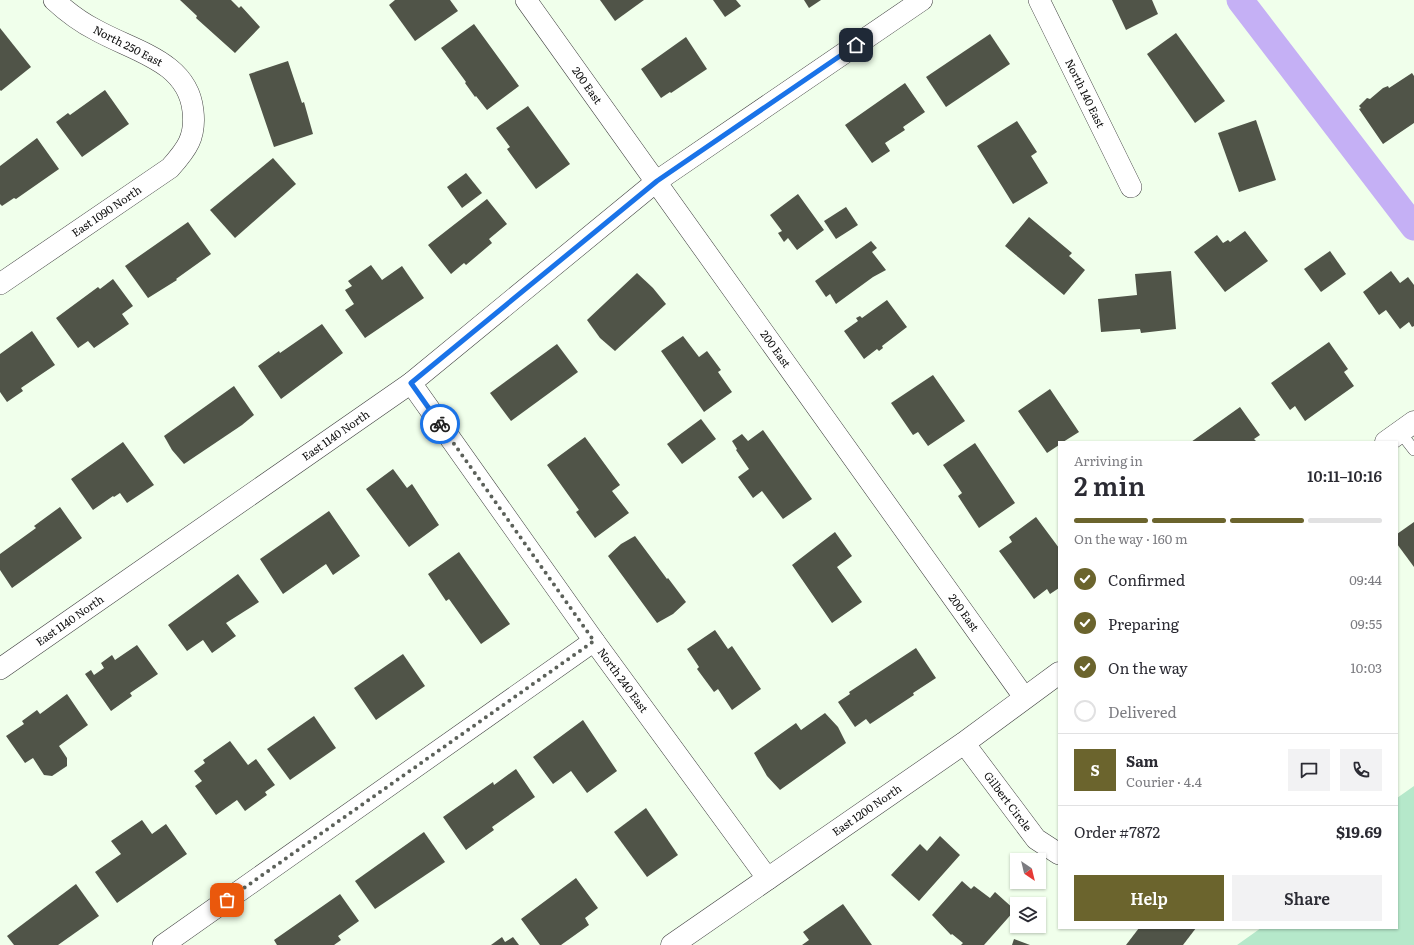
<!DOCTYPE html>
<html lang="en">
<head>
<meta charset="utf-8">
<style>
	:root { --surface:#fff; --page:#f2f2f3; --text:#2b2b33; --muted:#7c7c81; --line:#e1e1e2; --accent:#6b642d }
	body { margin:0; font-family:Literata,serif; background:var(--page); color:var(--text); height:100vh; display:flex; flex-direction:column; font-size:15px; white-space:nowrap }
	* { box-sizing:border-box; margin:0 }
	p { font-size:13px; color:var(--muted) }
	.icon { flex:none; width:22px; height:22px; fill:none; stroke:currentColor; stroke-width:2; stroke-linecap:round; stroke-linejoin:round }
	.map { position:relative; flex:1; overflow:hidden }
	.details { position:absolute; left:1058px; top:441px; width:340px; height:488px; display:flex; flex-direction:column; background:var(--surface); border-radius:0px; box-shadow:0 1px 3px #0004 }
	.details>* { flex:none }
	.needle { width:26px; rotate:145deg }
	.controls { position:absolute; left:1010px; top:853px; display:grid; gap:8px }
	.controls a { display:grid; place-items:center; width:36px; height:36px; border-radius:0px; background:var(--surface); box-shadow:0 1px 3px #0004; font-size:20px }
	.pin { position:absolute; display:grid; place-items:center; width:34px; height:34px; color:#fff; margin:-17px; border-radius:8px; box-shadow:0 2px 6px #0006 }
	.courier { position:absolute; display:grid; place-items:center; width:40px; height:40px; margin:-20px; border:3px solid #1a73e8; border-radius:50%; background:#fff; color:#222; box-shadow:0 1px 5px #0007 }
	.headline em { font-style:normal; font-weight:600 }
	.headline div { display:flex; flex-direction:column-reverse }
	.headline { display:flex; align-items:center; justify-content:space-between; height:68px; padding:0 16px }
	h1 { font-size:26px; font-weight:600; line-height:30px }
	.bar { display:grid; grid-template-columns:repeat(4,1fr); gap:6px 4px; align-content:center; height:48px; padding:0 16px }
	.bar i { height:5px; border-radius:3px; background:var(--line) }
	.bar .current { background:var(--accent) }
	.bar p { grid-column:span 4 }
	.line { display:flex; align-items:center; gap:10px; padding:0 16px; border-top:1px solid var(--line) }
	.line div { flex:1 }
	.round { display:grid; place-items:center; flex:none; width:42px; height:42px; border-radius:0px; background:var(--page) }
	ol { padding:0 16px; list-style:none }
	li { display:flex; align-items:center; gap:12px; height:44px }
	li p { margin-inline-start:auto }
	li .icon { padding:4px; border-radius:50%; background:var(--accent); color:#fff; stroke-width:4 }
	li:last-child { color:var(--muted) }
	li i { width:22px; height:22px; border:2px solid var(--line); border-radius:50% }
	.primary-button { display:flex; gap:8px; margin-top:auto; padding:8px 16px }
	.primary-button a { flex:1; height:46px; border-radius:0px; background:var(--accent); color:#fff; font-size:16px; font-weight:600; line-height:46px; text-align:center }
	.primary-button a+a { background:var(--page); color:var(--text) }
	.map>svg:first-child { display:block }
	.green { fill:#b5e8ca }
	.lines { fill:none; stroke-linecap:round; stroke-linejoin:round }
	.canal { stroke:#c5b0f5; stroke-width:27 }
	.building { fill:#505448 }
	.service-casing { stroke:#3f3f3f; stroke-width:12 }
	.minor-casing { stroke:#3f3f3f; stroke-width:22 }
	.tertiary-casing { stroke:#3f3f3f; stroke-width:23 }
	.service { stroke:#fff; stroke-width:11 }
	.minor { stroke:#fff; stroke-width:21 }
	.tertiary { stroke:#fff; stroke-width:22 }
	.done { stroke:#5c615a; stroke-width:4; stroke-dasharray:0 7.2 }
	.route { stroke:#1a73e8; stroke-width:5 }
	.labels { text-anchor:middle; stroke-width:4; stroke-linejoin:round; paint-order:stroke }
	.street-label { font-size:11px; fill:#0c0c0c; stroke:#fff }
</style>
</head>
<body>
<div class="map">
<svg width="1414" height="945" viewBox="0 0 1414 945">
	<rect width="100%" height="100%" fill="#f0ffeb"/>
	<polygon class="green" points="1414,786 1414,945 1237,945 1261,928 1397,928 1397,798"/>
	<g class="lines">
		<polyline class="canal" points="1240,0 1414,227"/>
	</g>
	<g class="building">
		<polygon points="180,0 231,0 239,8 241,6 260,27 235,53 196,18 197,16"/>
		<polygon points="395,0 450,0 458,11 415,41 389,5"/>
		<polygon points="600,0 644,0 615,21"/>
		<polygon points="713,0 736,0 741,6 725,17"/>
		<polygon points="804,0 821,0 809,8"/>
		<polygon points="1112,0 1152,0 1158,14 1126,30"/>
		<polygon points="474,24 519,86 487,110 476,96 475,97 465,83 466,82 441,48"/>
		<polygon points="0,28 31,67 1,91 0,90"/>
		<polygon points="1176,33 1225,101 1195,123 1147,54"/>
		<polygon points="990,34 1010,64 946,107 926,77"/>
		<polygon points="686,37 707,69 671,93 670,92 661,98 641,69"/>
		<polygon points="288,61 302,103 304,102 313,134 274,147 249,74"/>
		<polygon points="1412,73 1414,76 1414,123 1383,144 1359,109 1361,108 1359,106 1367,98 1370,99 1383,88 1388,86 1389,88"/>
		<polygon points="905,83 925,112 903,127 905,130 885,143 890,151 872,163 845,125"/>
		<polygon points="105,90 129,124 82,157 56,122 68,113 70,115"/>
		<polygon points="528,106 570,164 536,189 507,149 510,147 496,128"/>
		<polygon points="1256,120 1276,180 1239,192 1218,133"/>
		<polygon points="1017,121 1037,152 1031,156 1048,183 1013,204 977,146"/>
		<polygon points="37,138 59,169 16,199 14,198 2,206 0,204 0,166"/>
		<polygon points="273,158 296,184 235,238 210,210"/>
		<polygon points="466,173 482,193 462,208 447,187"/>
		<polygon points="798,194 824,230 797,250 788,238 784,242 778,233 782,231 770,215"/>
		<polygon points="487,199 507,224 489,239 492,243 466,265 464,263 451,274 428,245"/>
		<polygon points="846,207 858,225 836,239 824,221"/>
		<polygon points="1029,217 1072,253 1069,256 1085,270 1064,295 1005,246"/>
		<polygon points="188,222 211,254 176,279 177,280 148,298 125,266"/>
		<polygon points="1245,231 1268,261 1225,292 1194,252 1217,235 1223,243 1228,240 1230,242"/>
		<polygon points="871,241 877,248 872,252 886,270 873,277 836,304 830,294 826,297 815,281"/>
		<polygon points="1330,251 1346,274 1321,292 1304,269"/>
		<polygon points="371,265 382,280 402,266 424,298 365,338 345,310 354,304 345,290 352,286 348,281"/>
		<polygon points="1171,271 1176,329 1141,333 1140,329 1101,332 1098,299 1137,295 1135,274"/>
		<polygon points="1391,271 1400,283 1408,277 1414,285 1414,326 1412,327 1409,322 1400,329 1386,310 1379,315 1363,292"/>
		<polygon points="637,273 653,288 666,304 615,351 600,338 587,320"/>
		<polygon points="113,279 133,306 122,314 129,324 94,348 88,341 78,348 56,318 98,287 100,289"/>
		<polygon points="887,300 907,327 882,346 883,348 879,351 877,349 864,359 844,331 858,321 856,318 860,316 862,318"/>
		<polygon points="322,324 343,353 281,399 258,366 279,351 280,353"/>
		<polygon points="32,331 55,365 21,388 23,391 7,402 0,392 0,354"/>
		<polygon points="683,336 699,357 707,351 721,370 718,372 732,392 704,412 661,351"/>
		<polygon points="1329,342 1348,369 1344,372 1354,386 1305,421 1295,406 1290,410 1271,383"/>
		<polygon points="557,344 578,372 511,421 490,393"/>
		<polygon points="933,375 965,421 928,446 918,432 913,435 891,403"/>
		<polygon points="234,386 254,415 242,425 184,464 172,450 164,436"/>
		<polygon points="1050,389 1079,432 1063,442 1059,442 1059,445 1047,453 1018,411"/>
		<polygon points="1240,407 1260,435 1254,439 1257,442 1191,442"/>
		<polygon points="701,419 716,439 682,464 667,444"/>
		<polygon points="763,430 812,499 783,519 762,491 753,498 738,477 749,469 736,450 737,449 732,441 742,434 748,441"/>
		<polygon points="585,437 620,485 612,491 629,513 595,538 576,512 579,510 547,465"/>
		<polygon points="123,442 154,485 127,503 120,493 114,497 113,496 93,510 71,479"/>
		<polygon points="975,443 1015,503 979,528 958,496 962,493 943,465"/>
		<polygon points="393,469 407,488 412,484 439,525 409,547 366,489"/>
		<polygon points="60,507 82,538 12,588 0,570 0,554 36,528 34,526"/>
		<polygon points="329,511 360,556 333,575 326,564 283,594 260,559"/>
		<polygon points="1036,517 1059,548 1059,588 1050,594 1047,589 1034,599 999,551 1012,542 1009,537"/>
		<polygon points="1414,522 1414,567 1397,544 1397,534"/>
		<polygon points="835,532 852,556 837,567 862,602 832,623 792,565"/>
		<polygon points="635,536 667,579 668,578 686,602 673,614 657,623 608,556 621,544"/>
		<polygon points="459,552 510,624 481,644 449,599 446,601 428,574"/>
		<polygon points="238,574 259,602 226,623 236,636 212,653 203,640 187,651 168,625"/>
		<polygon points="715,630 728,649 732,646 761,689 732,710 718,689 714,692 697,669 699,667 687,649"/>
		<polygon points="137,645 158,674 130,693 132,696 111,711 85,674 91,670 94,675 104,668 101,663 112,655 115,660"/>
		<polygon points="916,648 936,678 913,693 914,695 870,724 866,719 855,727 838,702 850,694 849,692"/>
		<polygon points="403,654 425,686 376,720 354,688"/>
		<polygon points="67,694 88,725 59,746 67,758 67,766 52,776 44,775 33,758 25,763 6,736 24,724 22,721 37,710 40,714"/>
		<polygon points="825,713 838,727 846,743 780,790 767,776 754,753 796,723 801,730"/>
		<polygon points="314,716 336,748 290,780 267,749"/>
		<polygon points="583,720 617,771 587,793 571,771 553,784 533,757"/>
		<polygon points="230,741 248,765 256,759 275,785 265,792 267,795 245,811 237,800 216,815 195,786 202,781 194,771 205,763 203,760"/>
		<polygon points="516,769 535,797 492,827 494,830 466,850 443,817 493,782 494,785"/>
		<polygon points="646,808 678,855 647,877 614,832"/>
		<polygon points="142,820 152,834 166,824 187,854 117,903 95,872 121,854 111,841"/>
		<polygon points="424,832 445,862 375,909 355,881"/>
		<polygon points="940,836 960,855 919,901 891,875 920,844 927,851"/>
		<polygon points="576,878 598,908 585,918 589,925 561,945 540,945 521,919"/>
		<polygon points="962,881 971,889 974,886 990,898 995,892 1015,910 984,945 961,945 963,943 952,934 951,935 932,915"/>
		<polygon points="76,884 99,916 58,945 14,945 7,936"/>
		<polygon points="340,894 359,921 338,936 341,940 334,945 277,945 274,940"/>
		<polygon points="843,904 872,945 802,945 809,940 803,932"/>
		<polygon points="1139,928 1196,928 1183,945 1126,945"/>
		<polygon points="502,937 505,942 513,937 519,945 491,945"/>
		<polygon points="1014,939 1030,945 1012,945"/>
	</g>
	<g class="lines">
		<defs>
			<polyline id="service" points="1400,432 1414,450"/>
			<g id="minor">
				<path id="s1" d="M526,0l498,697"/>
				<path id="s2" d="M1039,0l92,187"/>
				<path id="s3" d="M0,284l170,-116c17,-19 26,-31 23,-57 -5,-50 -60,-60 -97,-81 -16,-8 -29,-18 -42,-30"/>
				<path id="s4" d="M411,383l183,258 174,238"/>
				<path id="s5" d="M0,669l411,-286 246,-202 265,-181"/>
				<path id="s6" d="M964,743l72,96 23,15"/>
				<polyline points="163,945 594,641"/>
			</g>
			<g id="tertiary">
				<polyline points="1386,442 1414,422"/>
				<path id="s7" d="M672,945l292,-202 95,-70"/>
			</g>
		</defs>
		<use href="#service" class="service-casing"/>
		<use href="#minor" class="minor-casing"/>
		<use href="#tertiary" class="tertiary-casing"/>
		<use href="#service" class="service"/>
		<use href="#minor" class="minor"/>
		<use href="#tertiary" class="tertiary"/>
	</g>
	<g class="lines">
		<polyline class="done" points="227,900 594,641 440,424"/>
		<polyline class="route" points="440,424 411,383 657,181 856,45"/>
	</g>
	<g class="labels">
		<g class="street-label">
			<text transform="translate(128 46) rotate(27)" y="4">North 250 East</text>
			<text dy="4" stroke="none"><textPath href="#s1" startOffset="105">200 East</textPath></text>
			<text dy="4" stroke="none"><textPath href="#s2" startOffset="104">North 140 East</textPath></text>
			<text dy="4" stroke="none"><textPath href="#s3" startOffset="129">East 1090 North</textPath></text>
			<text dy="4" stroke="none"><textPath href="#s1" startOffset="429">200 East</textPath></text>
			<text dy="4" stroke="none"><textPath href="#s5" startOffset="409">East 1140 North</textPath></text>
			<text dy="4" stroke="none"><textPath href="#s1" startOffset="753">200 East</textPath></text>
			<text dy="4" stroke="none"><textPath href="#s5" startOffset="85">East 1140 North</textPath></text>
			<text dy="4" stroke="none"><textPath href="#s4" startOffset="365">North 240 East</textPath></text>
			<text dy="4" stroke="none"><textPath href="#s6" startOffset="73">Gilbert Circle</textPath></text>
			<text dy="4" stroke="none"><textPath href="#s7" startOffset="237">East 1200 North</textPath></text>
		</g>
	</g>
</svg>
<div class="controls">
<a><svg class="needle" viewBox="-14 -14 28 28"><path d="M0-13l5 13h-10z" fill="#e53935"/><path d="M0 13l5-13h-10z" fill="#7c7c81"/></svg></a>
<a><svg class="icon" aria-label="layers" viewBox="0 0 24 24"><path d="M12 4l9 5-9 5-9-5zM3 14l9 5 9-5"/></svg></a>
</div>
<div class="pin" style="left:227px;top:900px;background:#ea580c"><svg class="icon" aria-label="bag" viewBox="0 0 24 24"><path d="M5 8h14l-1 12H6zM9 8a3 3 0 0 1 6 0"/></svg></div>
<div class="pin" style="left:856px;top:45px;background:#1f2937"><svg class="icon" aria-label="home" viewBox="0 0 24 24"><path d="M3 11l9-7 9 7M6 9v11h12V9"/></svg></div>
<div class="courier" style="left:440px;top:424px"><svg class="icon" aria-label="bike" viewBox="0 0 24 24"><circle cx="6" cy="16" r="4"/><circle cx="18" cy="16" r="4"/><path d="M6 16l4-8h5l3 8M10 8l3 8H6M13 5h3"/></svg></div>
<section class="details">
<div class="headline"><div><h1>2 min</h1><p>Arriving in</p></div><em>10:11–10:16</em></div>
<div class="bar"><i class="current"></i><i class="current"></i><i class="current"></i><i></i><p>On the way · 160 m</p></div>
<ol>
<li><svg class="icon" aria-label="check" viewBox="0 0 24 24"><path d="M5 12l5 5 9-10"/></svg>Confirmed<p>09:44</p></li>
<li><svg class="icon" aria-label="check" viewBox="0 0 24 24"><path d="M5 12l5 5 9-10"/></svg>Preparing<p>09:55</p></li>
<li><svg class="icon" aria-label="check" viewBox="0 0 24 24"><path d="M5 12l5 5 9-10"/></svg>On the way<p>10:03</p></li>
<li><i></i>Delivered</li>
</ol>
<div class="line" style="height:72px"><b class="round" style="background:var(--accent);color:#fff">S</b><div><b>Sam</b><p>Courier · 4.4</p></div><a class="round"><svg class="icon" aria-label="chat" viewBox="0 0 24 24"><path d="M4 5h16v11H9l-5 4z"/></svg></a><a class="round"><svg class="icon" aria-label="phone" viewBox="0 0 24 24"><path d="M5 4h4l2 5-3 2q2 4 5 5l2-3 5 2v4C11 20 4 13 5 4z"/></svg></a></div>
<div class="line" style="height:52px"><div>Order #7872</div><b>$19.69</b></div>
<div class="primary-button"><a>Help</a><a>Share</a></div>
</section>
</div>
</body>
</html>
